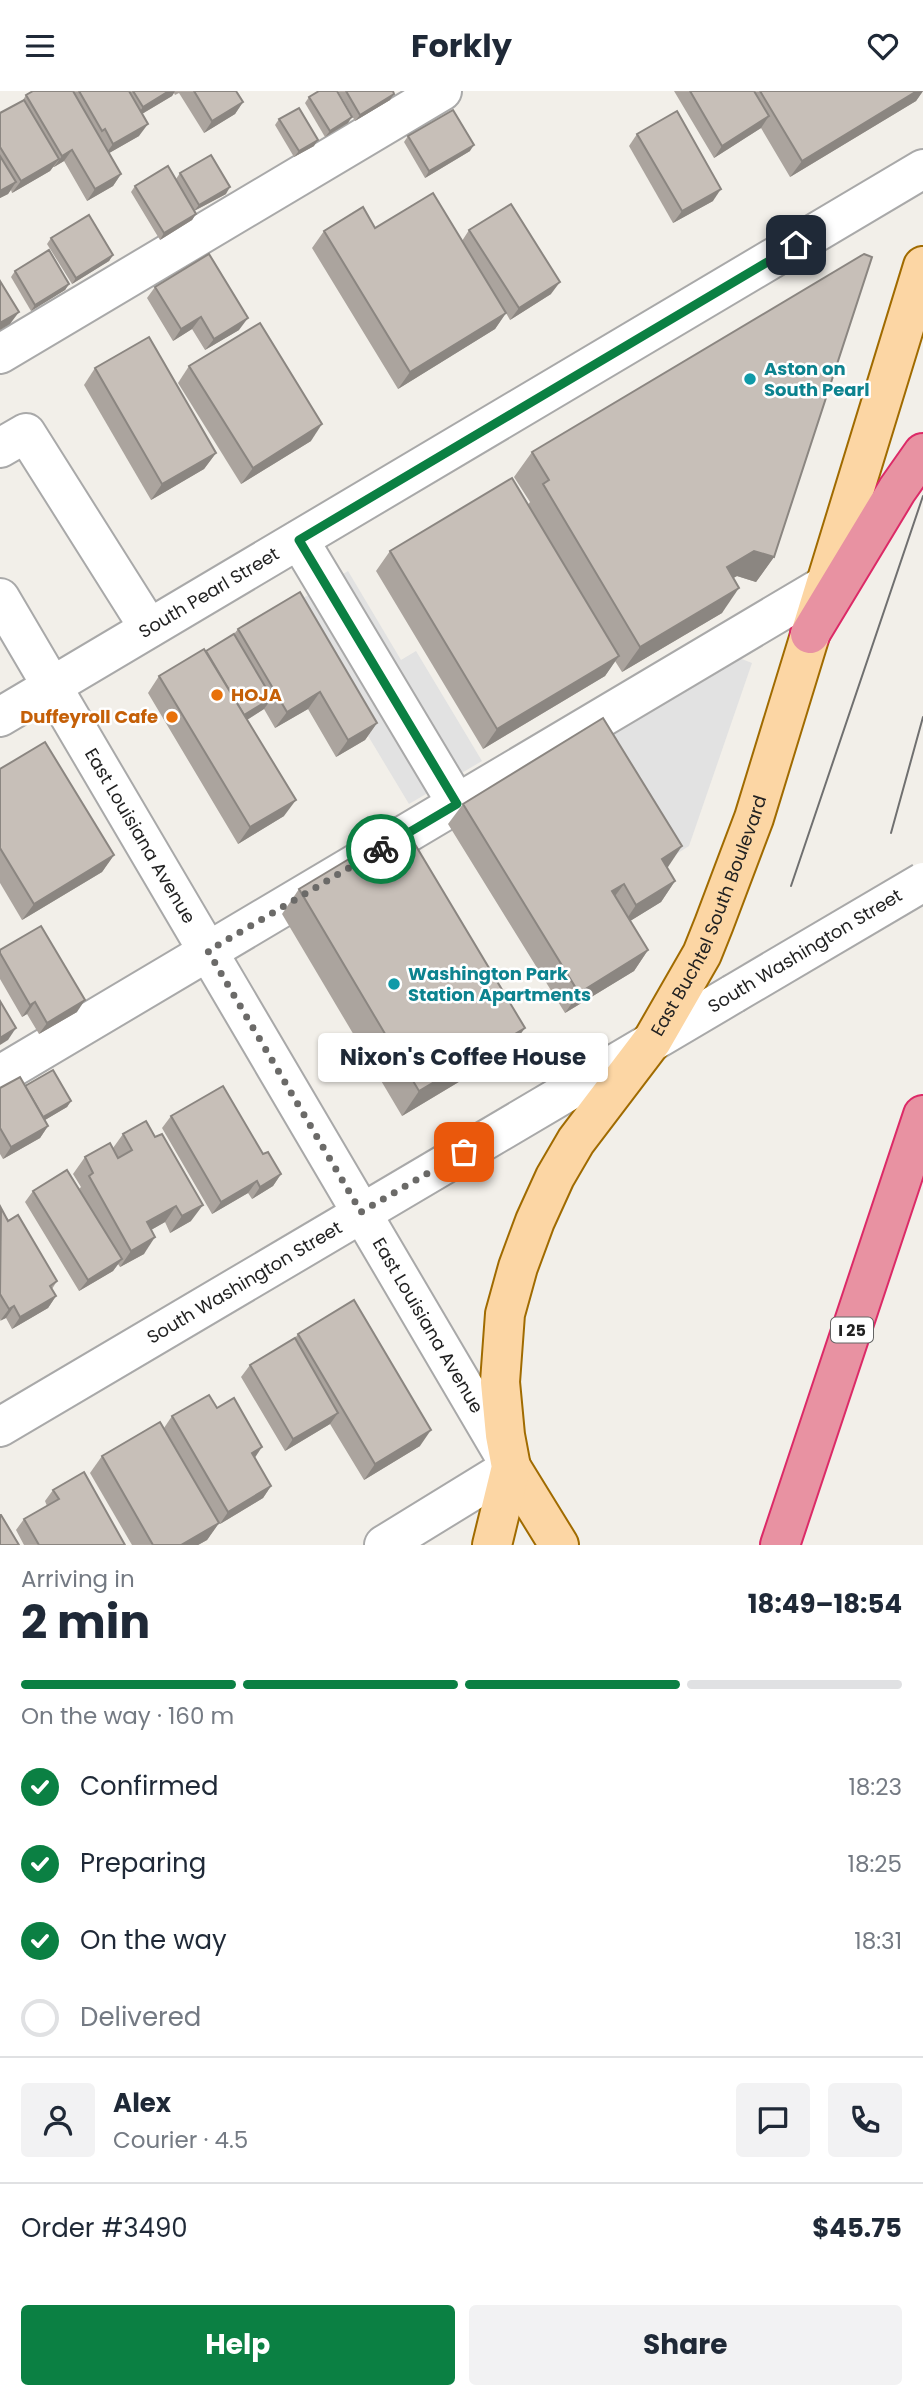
<!DOCTYPE html>
<html lang="en">
<head>
<meta charset="utf-8">
<style>
	:root { --surface:#fff; --page:#f2f2f3; --text:#1f2937; --muted:#747a83; --line:#e0e1e3; --accent:#0b8043 }
	body { margin:0; font-family:Poppins,sans-serif; background:var(--page); color:var(--text); height:100vh; display:flex; flex-direction:column; font-size:26px; white-space:nowrap }
	* { box-sizing:border-box; margin:0 }
	p { font-size:23px; color:var(--muted) }
	.icon { flex:none; width:38px; height:38px; fill:none; stroke:currentColor; stroke-width:2; stroke-linecap:round; stroke-linejoin:round }
	.map { position:relative; height:1454px; overflow:hidden }
	.drawer { display:flex; flex-direction:column; background:var(--surface); flex:1 }
	.drawer>* { flex:none }
	.pin { position:absolute; display:grid; place-items:center; width:60px; height:60px; color:#fff; margin:-30px; border-radius:14px; box-shadow:0 4px 10px #0006 }
	.courier { position:absolute; display:grid; place-items:center; width:70px; height:70px; margin:-35px; border:5px solid #0b8043; border-radius:50%; background:#fff; color:#222; box-shadow:0 2px 9px #0007 }
	.bubble { position:absolute; height:49px; border-radius:7px; background:var(--surface); box-shadow:0 2px 5px #0004; font-size:23px; font-weight:700; line-height:49px; text-align:center }
	.head em { font-style:normal; font-weight:700 }
	.head div { display:flex; flex-direction:column-reverse }
	.head { display:flex; align-items:center; justify-content:space-between; height:119px; padding:0 21px }
	h1 { font-size:46px; font-weight:700; line-height:52px }
	.bar { display:grid; grid-template-columns:repeat(4,1fr); gap:10px 7px; align-content:center; height:84px; padding:0 21px }
	.bar i { height:9px; border-radius:5px; background:var(--line) }
	.bar .active { background:var(--accent) }
	.bar p { grid-column:span 4 }
	.line { display:flex; align-items:center; gap:18px; padding:0 21px; border-top:2px solid var(--line) }
	.line div { flex:1 }
	.round { display:grid; place-items:center; flex:none; width:74px; height:74px; border-radius:7px; background:var(--page) }
	ol { padding:0 21px; list-style:none }
	li { display:flex; align-items:center; gap:21px; height:77px }
	li p { margin-inline-start:auto }
	li .icon { padding:7px; border-radius:50%; background:var(--accent); color:#fff; stroke-width:4 }
	li:last-child { color:var(--muted) }
	li i { width:38px; height:38px; border:4px solid var(--line); border-radius:50% }
	.button { display:flex; gap:14px; margin-top:auto; padding:14px 21px }
	.button a { flex:1; height:80px; border-radius:7px; background:var(--accent); color:#fff; font-size:28px; font-weight:700; line-height:80px; text-align:center }
	.button a+a { background:var(--page); color:var(--text) }
	header { display:flex; justify-content:space-between; align-items:center; height:91px; padding:0 21px; background:var(--surface); font-size:32px; font-weight:700 }
	.map>svg:first-child { display:block }
	.parking { fill:#e2e2e2 }
	.lines { fill:none; stroke-linecap:round; stroke-linejoin:round }
	.minor-casing { stroke:#a9a9a9; stroke-width:42 }
	.major-casing { stroke:#a06b00; stroke-width:42 }
	.highway-casing { stroke:#dc2a67; stroke-width:42 }
	.minor { stroke:#fff; stroke-width:38 }
	.major { stroke:#fcd6a4; stroke-width:38 }
	.highway { stroke:#e892a2; stroke-width:38 }
	.tram { stroke:#707070; stroke-width:2 }
	.minor-bridge-casing { stroke:#a9a9a9; stroke-width:42; stroke-linecap:butt }
	.minor-bridge { stroke:#fff; stroke-width:38 }
	.wall { fill:#aba49e }
	.shaded-wall { fill:#8b8681 }
	.building { fill:#c7bfb8; stroke:#8b8681; stroke-width:2 }
	.done { stroke:#6b6a68; stroke-width:7; stroke-dasharray:0 12.6 }
	.route { stroke:#0b8043; stroke-width:9 }
	.culture-dot { fill:#0f9aa8; stroke:#fff; stroke-width:2.5 }
	.food-dot { fill:#e8710a; stroke:#fff; stroke-width:2.5 }
	.labels { text-anchor:middle; stroke-width:5; stroke-linejoin:round; paint-order:stroke }
	.shield { fill:#fff; stroke:#646464; stroke-width:2 }
	.shield-label { font-size:16px; font-weight:bold; fill:#222 }
	.culture-label { font-size:18px; font-weight:bold; fill:#0d838f; stroke:#fff; text-anchor:start }
	.street-label { font-size:18px; fill:#222; stroke:#fff }
	.food-label { font-size:18px; font-weight:bold; fill:#c56008; stroke:#fff; text-anchor:start }
</style>
</head>
<body>
<header><svg class="icon" aria-label="menu" viewBox="0 0 24 24"><path d="M4 6h16M4 12h16M4 18h16"/></svg>Forkly<svg class="icon" aria-label="heart" viewBox="0 0 24 24"><path d="M12 20l-8-8c-3-5 5-10 8-4 3-6 11-1 8 4z"/></svg></header>
<div class="map">
<svg width="923" height="1454" viewBox="0 0 923 1454">
	<rect width="100%" height="100%" fill="#f2efe9"/>
	<g class="parking">
		<polygon points="348,480 401,569 416,560 482,670 409,713 290,515"/>
		<polygon points="724,561 752,572 689,755 670,767 596,640"/>
	</g>
	<g class="lines">
		<defs>
			<g id="minor">
				<polyline points="0,263 442,0"/>
				<polyline points="0,357 26,342 149,537"/>
				<polyline points="299,449 457,713"/>
				<path id="s1" d="M0,507l511,869 -127,78"/>
				<path id="s2" d="M0,626l923,-548"/>
				<polyline points="0,984 825,494"/>
				<path id="s3" d="M0,1336l733,-433"/>
			</g>
			<g id="major">
				<polyline points="511,1376 559,1454"/>
				<path id="s4" d="M492,1454l19,-78 -6,-32 -5,-53 5,-68 13,-47 17,-46 20,-44 21,-36 76,-100 50,-87 12,-30 40,-106 169,-552"/>
			</g>
			<g id="highway">
				<polyline points="810,543 897,399 923,362"/>
				<polyline points="780,1454 923,1024"/>
			</g>
		</defs>
		<use href="#minor" class="minor-casing"/>
		<use href="#major" class="major-casing"/>
		<use href="#highway" class="highway-casing"/>
		<use href="#minor" class="minor"/>
		<use href="#major" class="major"/>
		<use href="#highway" class="highway"/>
		<g class="tram">
			<polyline points="891,742 923,626"/>
			<polyline points="791,795 923,405"/>
		</g>
		<defs>
			<polyline id="minor-bridge" points="733,903 923,791"/>
		</defs>
		<use href="#minor-bridge" class="minor-bridge-casing"/>
		<use href="#minor-bridge" class="minor-bridge"/>
	</g>
	<g class="wall">
		<polygon points="32,0 236,0 243,11 235,23 204,42 179,2 175,4 174,2 172,5 142,23 139,45 109,62 121,83 113,95 87,110 64,70 54,76 53,76 50,80 12,102 11,99 8,103 0,107 0,22 23,9 26,4"/>
		<polygon points="338,0 393,0 390,9 355,30"/>
		<polygon points="674,0 923,0 916,10 790,86 761,37 714,67"/>
		<polygon points="309,6 348,32 325,46 305,12"/>
		<polygon points="279,28 314,55 294,66 275,34"/>
		<polygon points="637,43 713,110 673,132 629,55"/>
		<polygon points="408,45 470,60 425,87 404,51"/>
		<polygon points="180,82 226,103 194,120 196,123 192,129 160,149 131,101 135,95 176,88"/>
		<polygon points="375,137 462,150 469,139 551,203 510,229 506,222 495,238 398,298 312,157 324,140"/>
		<polygon points="51,147 113,164 109,170 72,193 47,153"/>
		<polygon points="15,180 69,193 65,199 31,220 11,186"/>
		<polygon points="155,196 239,239 205,259 192,238 173,250 147,207"/>
		<polygon points="189,275 311,350 241,393 178,292"/>
		<polygon points="95,277 216,362 204,378 151,409 84,294"/>
		<polygon points="532,361 774,466 756,491 737,485 733,487 722,522 622,581 615,570 605,585 483,658 376,480 390,460 528,414 530,411 514,386"/>
		<polygon points="238,538 377,632 365,649 336,666 308,618 275,637 264,618 247,629 284,725 238,753 148,602 159,585 206,560 234,543"/>
		<polygon points="0,678 114,764 102,781 22,829 0,792"/>
		<polygon points="463,713 668,776 667,776 675,790 661,811 630,830 648,859 634,880 565,922 448,733"/>
		<polygon points="299,798 507,962 402,1025 282,823"/>
		<polygon points="0,859 77,921 39,943 27,923 22,926 0,888"/>
		<polygon points="0,997 71,1010 67,1016 45,1029 48,1035 40,1047 3,1068 0,1063"/>
		<polygon points="171,1025 263,1063 281,1083 273,1095 252,1108 248,1102 212,1123 162,1037"/>
		<polygon points="123,1043 191,1130 170,1142 165,1131 151,1139 144,1163 120,1176 118,1173 113,1180 79,1200 25,1111 33,1100 79,1098 81,1096 73,1083 85,1066 113,1057"/>
		<polygon points="0,1118 57,1190 52,1198 56,1205 48,1217 12,1238 6,1227 0,1229"/>
		<polygon points="298,1243 420,1355 364,1389 330,1333 285,1360 241,1286 250,1274 295,1247"/>
		<polygon points="217,1317 255,1367 271,1395 263,1407 220,1433 164,1337 172,1325"/>
		<polygon points="102,1365 219,1432 207,1449 198,1454 132,1454 90,1382"/>
		<polygon points="53,1399 125,1454 24,1454 16,1439 24,1428 47,1415 45,1410"/>
	</g>
	<g class="shaded-wall">
		<polygon points="169,0 175,0 172,5 135,27 143,16"/>
		<polygon points="917,0 923,0 916,10 790,86 802,70"/>
		<polygon points="394,3 390,9 355,30 360,24"/>
		<polygon points="243,11 235,23 204,42 212,30"/>
		<polygon points="769,25 761,37 714,67 722,55"/>
		<polygon points="352,26 348,32 325,46 330,40"/>
		<polygon points="148,33 139,45 104,65 113,53"/>
		<polygon points="318,49 314,55 294,66 299,60"/>
		<polygon points="474,54 470,60 425,87 429,80"/>
		<polygon points="72,59 64,70 54,76 62,65"/>
		<polygon points="59,68 50,80 12,102 21,90"/>
		<polygon points="121,83 113,95 87,110 95,98"/>
		<polygon points="16,91 8,103 0,107 0,100"/>
		<polygon points="230,96 226,103 194,120 199,114"/>
		<polygon points="721,98 713,110 673,132 682,120"/>
		<polygon points="196,123 192,129 160,149 164,142"/>
		<polygon points="113,164 109,170 72,193 76,187"/>
		<polygon points="560,191 551,203 510,229 519,217"/>
		<polygon points="69,193 65,199 31,220 35,214"/>
		<polygon points="19,221 10,233 0,239 0,232"/>
		<polygon points="506,222 495,238 398,298 410,281"/>
		<polygon points="201,226 192,238 173,250 181,238"/>
		<polygon points="248,227 239,239 205,259 214,248"/>
		<polygon points="322,333 311,350 241,393 253,377"/>
		<polygon points="216,362 204,378 151,409 162,393"/>
		<polygon points="754,460 774,466 756,491 737,485 709,501 727,476"/>
		<polygon points="739,497 722,522 622,581 640,556"/>
		<polygon points="619,565 605,585 483,658 497,638"/>
		<polygon points="320,601 308,618 275,637 287,621"/>
		<polygon points="272,607 264,618 231,639 239,627"/>
		<polygon points="377,632 365,649 336,666 348,649"/>
		<polygon points="296,709 284,725 238,753 250,736"/>
		<polygon points="682,755 668,776 648,788 662,768"/>
		<polygon points="114,764 102,781 22,829 34,813"/>
		<polygon points="675,790 661,811 622,835 636,814"/>
		<polygon points="624,793 609,813 612,800"/>
		<polygon points="648,859 634,880 565,922 579,902"/>
		<polygon points="85,909 77,921 39,943 47,932"/>
		<polygon points="35,911 27,923 22,926 30,914"/>
		<polygon points="16,937 8,949 0,954 0,947"/>
		<polygon points="525,937 507,962 402,1025 419,1000"/>
		<polygon points="71,1010 67,1016 33,1036 37,1030"/>
		<polygon points="48,1035 40,1047 3,1068 11,1056"/>
		<polygon points="281,1083 273,1095 252,1108 260,1096"/>
		<polygon points="257,1090 248,1102 212,1123 221,1111"/>
		<polygon points="203,1114 191,1130 170,1142 182,1125"/>
		<polygon points="176,1115 165,1131 135,1148 147,1131"/>
		<polygon points="155,1146 144,1163 120,1176 131,1160"/>
		<polygon points="122,1168 113,1180 79,1200 88,1189"/>
		<polygon points="56,1205 48,1217 12,1238 20,1226"/>
		<polygon points="14,1215 6,1227 0,1230 9,1218"/>
		<polygon points="338,1322 330,1333 285,1360 293,1348"/>
		<polygon points="431,1339 420,1355 364,1389 375,1373"/>
		<polygon points="262,1356 254,1368 252,1362"/>
		<polygon points="271,1395 263,1407 220,1433 228,1421"/>
		<polygon points="219,1432 207,1449 198,1454 181,1454"/>
	</g>
	<g class="building">
		<polygon points="33,0 73,0 121,83 95,98 72,59 62,65 26,4"/>
		<polygon points="79,0 129,0 148,33 113,53 105,38 102,40"/>
		<polygon points="133,0 169,0 143,16"/>
		<polygon points="194,0 236,0 243,11 212,30"/>
		<polygon points="319,0 337,0 352,26 330,40 309,6"/>
		<polygon points="346,0 393,0 394,3 360,24"/>
		<polygon points="690,0 754,0 769,25 722,55"/>
		<polygon points="760,0 917,0 802,70"/>
		<polygon points="24,9 59,68 21,90 0,56 0,22"/>
		<polygon points="299,17 318,49 299,60 279,28"/>
		<polygon points="453,19 474,54 429,80 408,45"/>
		<polygon points="677,20 721,98 682,120 637,43"/>
		<polygon points="211,64 230,96 199,114 180,82"/>
		<polygon points="0,65 16,91 0,100"/>
		<polygon points="168,75 196,123 164,142 135,95"/>
		<polygon points="433,102 506,222 410,281 324,140 363,116 375,137"/>
		<polygon points="511,113 560,191 519,217 469,139"/>
		<polygon points="89,124 113,164 76,187 51,147"/>
		<polygon points="49,159 69,193 35,214 15,180"/>
		<polygon points="209,163 248,227 214,248 201,226 181,238 155,196"/>
		<polygon points="864,163 872,166 774,466 754,460 727,476 739,497 640,556 543,393 549,389 532,361"/>
		<polygon points="0,190 19,221 0,232"/>
		<polygon points="260,232 322,333 253,377 189,275"/>
		<polygon points="149,246 216,362 162,393 95,277"/>
		<polygon points="512,387 619,565 497,638 390,460"/>
		<polygon points="300,501 377,632 348,649 320,601 287,621 238,538"/>
		<polygon points="234,543 272,607 244,624 206,560"/>
		<polygon points="204,558 296,709 250,736 159,585"/>
		<polygon points="603,627 682,755 662,768 675,790 636,814 624,793 612,800 648,859 579,902 463,713"/>
		<polygon points="45,651 114,764 34,813 0,757 0,678"/>
		<polygon points="404,735 525,937 419,1000 299,798"/>
		<polygon points="41,835 85,909 47,932 35,911 30,914 0,862 0,859"/>
		<polygon points="0,910 16,937 0,947"/>
		<polygon points="53,979 71,1010 43,1026 25,995"/>
		<polygon points="20,986 48,1035 11,1056 0,1037 0,997"/>
		<polygon points="223,995 263,1063 268,1061 281,1083 260,1096 257,1090 221,1111 171,1025"/>
		<polygon points="146,1030 155,1046 162,1043 203,1114 182,1125 176,1115 147,1131 155,1146 131,1160 89,1085 93,1082 85,1066 110,1052 118,1067 132,1059 123,1043"/>
		<polygon points="67,1079 122,1168 88,1189 33,1100"/>
		<polygon points="1,1117 8,1130 18,1124 57,1190 50,1195 56,1205 20,1226 14,1215 9,1218 0,1203"/>
		<polygon points="354,1209 431,1339 375,1373 298,1243"/>
		<polygon points="295,1247 338,1322 293,1348 250,1274"/>
		<polygon points="209,1304 217,1317 234,1307 262,1356 252,1362 271,1395 228,1421 172,1325"/>
		<polygon points="160,1331 219,1432 181,1454 153,1454 102,1365"/>
		<polygon points="84,1381 125,1454 39,1454 24,1428 59,1408 53,1399"/>
		<polygon points="0,1424 1,1424 19,1454 0,1454"/>
	</g>
	<g class="lines">
		<polyline class="done" points="381,758 208,860 361,1121 464,1061"/>
		<polyline class="route" points="381,758 457,713 299,449 796,154"/>
	</g>
	<g class="culture-dot">
		<circle cx="750" cy="288" r="7"/>
		<circle cx="394" cy="893" r="7"/>
	</g>
	<g class="food-dot">
		<circle cx="217" cy="604" r="7"/>
		<circle cx="172" cy="626" r="7"/>
	</g>
	<g class="labels">
		<rect class="shield" x="831" y="1226.5" width="42" height="25" rx="5"/>
		<g class="shield-label">
			<text x="852" y="1245">I 25</text>
		</g>
		<g class="culture-label">
			<text x="764" y="284">Aston on<tspan x="764" dy="21">South Pearl</tspan></text>
			<text x="408" y="889">Washington Park<tspan x="408" dy="21">Station Apartments</tspan></text>
		</g>
		<g class="street-label">
			<text dy="6" stroke="none"><textPath href="#s2" startOffset="243">South Pearl Street</textPath></text>
			<text dy="6" stroke="none"><textPath href="#s1" startOffset="276">East Louisiana Avenue</textPath></text>
			<text dy="6" stroke="none"><textPath href="#s4" startOffset="686">East Buchtel South Boulevard</textPath></text>
			<text transform="translate(805 860) rotate(-31)" y="6">South Washington Street</text>
			<text dy="6" stroke="none"><textPath href="#s3" startOffset="284">South Washington Street</textPath></text>
			<text dy="6" stroke="none"><textPath href="#s1" startOffset="844">East Louisiana Avenue</textPath></text>
		</g>
		<g class="food-label">
			<text x="231" y="610">HOJA</text>
			<text x="158" y="632" text-anchor="end">Duffeyroll Cafe</text>
		</g>
	</g>
</svg>
<div class="pin" style="left:464px;top:1061px;background:#ea580c"><svg class="icon" aria-label="bag" viewBox="0 0 24 24"><path d="M5 8h14l-1 12H6zM9 8a3 3 0 0 1 6 0"/></svg></div>
<div class="pin" style="left:796px;top:154px;background:#1f2937"><svg class="icon" aria-label="home" viewBox="0 0 24 24"><path d="M3 11l9-7 9 7M6 9v11h12V9"/></svg></div>
<div class="courier" style="left:381px;top:758px"><svg class="icon" aria-label="bike" viewBox="0 0 24 24"><circle cx="6" cy="16" r="4"/><circle cx="18" cy="16" r="4"/><path d="M6 16l4-8h5l3 8M10 8l3 8H6M13 5h3"/></svg></div>
<div class="bubble" style="left:318px;top:942px;width:290px">Nixon's Coffee House</div>
</div>
<section class="drawer">
<div class="head"><div><h1>2 min</h1><p>Arriving in</p></div><em>18:49–18:54</em></div>
<div class="bar"><i class="active"></i><i class="active"></i><i class="active"></i><i></i><p>On the way · 160 m</p></div>
<ol>
<li><svg class="icon" aria-label="check" viewBox="0 0 24 24"><path d="M5 12l5 5 9-10"/></svg>Confirmed<p>18:23</p></li>
<li><svg class="icon" aria-label="check" viewBox="0 0 24 24"><path d="M5 12l5 5 9-10"/></svg>Preparing<p>18:25</p></li>
<li><svg class="icon" aria-label="check" viewBox="0 0 24 24"><path d="M5 12l5 5 9-10"/></svg>On the way<p>18:31</p></li>
<li><i></i>Delivered</li>
</ol>
<div class="line" style="height:126px"><a class="round"><svg class="icon" aria-label="person" viewBox="0 0 24 24"><circle cx="12" cy="8" r="4"/><path d="M4 21q1-7 8-7t8 7"/></svg></a><div><b>Alex</b><p>Courier · 4.5</p></div><a class="round"><svg class="icon" aria-label="chat" viewBox="0 0 24 24"><path d="M4 5h16v11H9l-5 4z"/></svg></a><a class="round"><svg class="icon" aria-label="phone" viewBox="0 0 24 24"><path d="M5 4h4l2 5-3 2q2 4 5 5l2-3 5 2v4C11 20 4 13 5 4z"/></svg></a></div>
<div class="line" style="height:91px"><div>Order #3490</div><b>$45.75</b></div>
<div class="button"><a>Help</a><a>Share</a></div>
</section>
</body>
</html>
